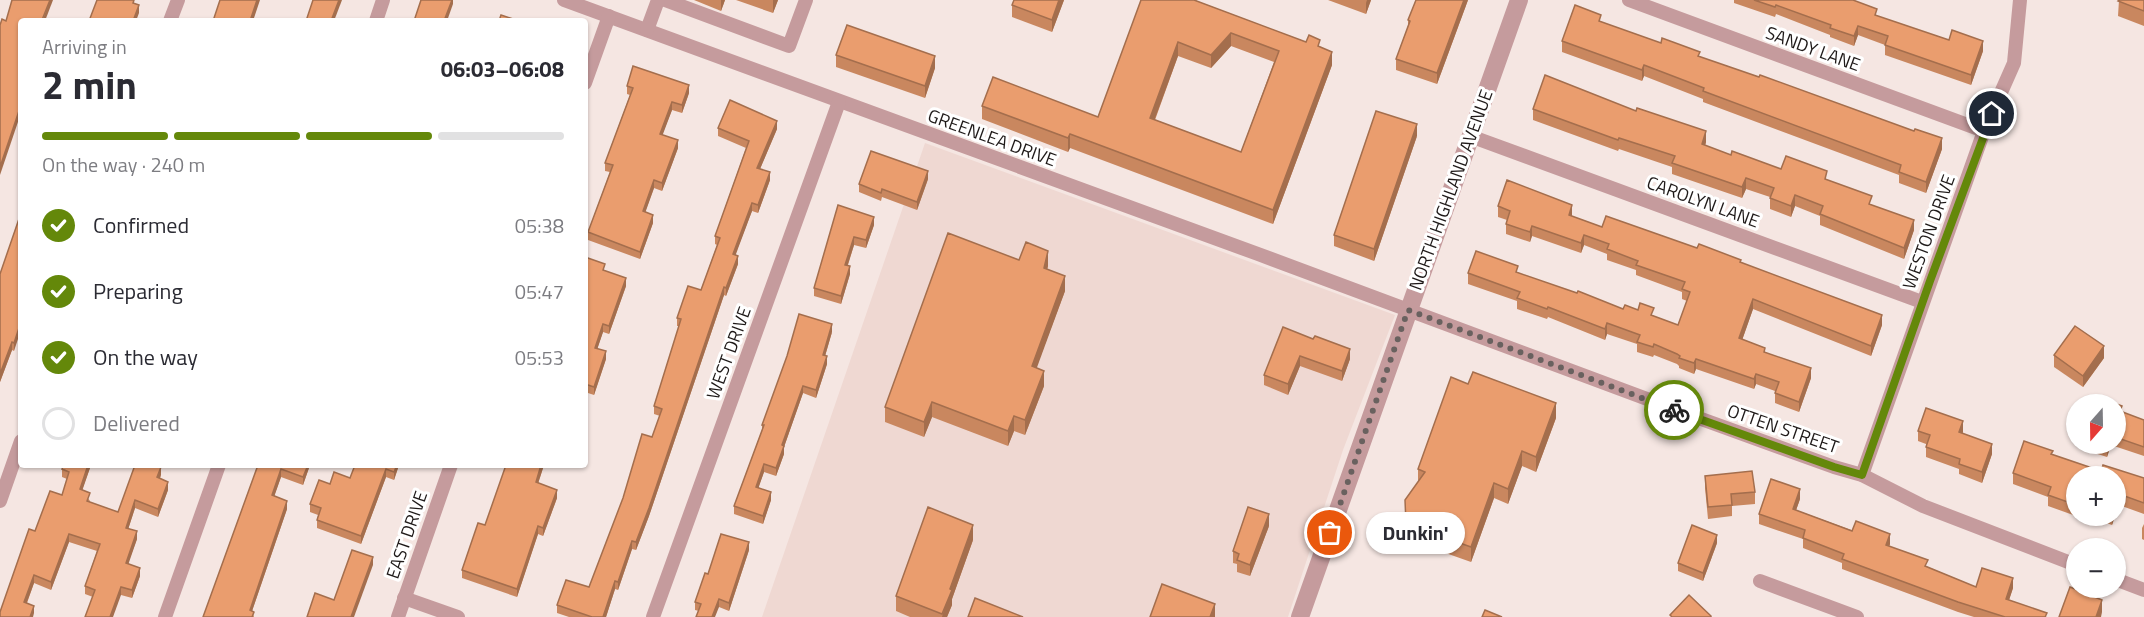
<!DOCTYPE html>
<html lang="en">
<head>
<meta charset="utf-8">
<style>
	:root { --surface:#fff; --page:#f2f2f3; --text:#2b2b33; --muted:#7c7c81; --line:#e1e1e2; --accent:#64880a }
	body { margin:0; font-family:"Titillium Web",sans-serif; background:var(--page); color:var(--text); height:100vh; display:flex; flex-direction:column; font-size:22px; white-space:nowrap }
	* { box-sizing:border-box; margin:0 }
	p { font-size:20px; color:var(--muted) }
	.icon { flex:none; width:33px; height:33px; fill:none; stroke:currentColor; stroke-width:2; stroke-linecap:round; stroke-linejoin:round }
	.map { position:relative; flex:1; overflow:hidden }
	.drawer { position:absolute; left:18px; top:18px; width:570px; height:450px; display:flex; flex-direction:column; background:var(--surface); border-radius:6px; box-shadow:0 2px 4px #0004 }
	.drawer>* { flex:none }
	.needle { width:39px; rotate:200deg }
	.fabs { position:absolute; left:2066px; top:394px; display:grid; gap:12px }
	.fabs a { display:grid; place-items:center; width:60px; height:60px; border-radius:50%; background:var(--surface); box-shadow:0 2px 4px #0004; font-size:30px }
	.pin { position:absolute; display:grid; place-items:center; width:51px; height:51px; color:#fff; margin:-26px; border:3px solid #fff; border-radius:50%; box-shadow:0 2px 6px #0007 }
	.courier { position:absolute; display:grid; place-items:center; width:60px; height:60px; margin:-30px; border:4px solid #64880a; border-radius:50%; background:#fff; color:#222; box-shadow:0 2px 8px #0007 }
	.bubble { position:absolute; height:42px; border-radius:21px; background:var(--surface); box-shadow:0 2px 4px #0004; font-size:20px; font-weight:700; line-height:42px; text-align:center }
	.headline em { font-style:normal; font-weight:700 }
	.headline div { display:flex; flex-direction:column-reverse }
	.headline { display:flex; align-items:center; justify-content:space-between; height:102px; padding:0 24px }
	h1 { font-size:39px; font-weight:700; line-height:45px }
	.bar { display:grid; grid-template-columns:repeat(4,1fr); gap:9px 6px; align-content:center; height:72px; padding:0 24px }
	.bar i { height:8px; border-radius:4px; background:var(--line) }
	.bar .current { background:var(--accent) }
	.bar p { grid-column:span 4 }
	ol { padding:0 24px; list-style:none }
	li { display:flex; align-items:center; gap:18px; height:66px }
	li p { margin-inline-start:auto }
	li .icon { padding:6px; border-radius:50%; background:var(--accent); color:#fff; stroke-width:4 }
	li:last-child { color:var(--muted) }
	li i { width:33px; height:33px; border:3px solid var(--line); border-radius:50% }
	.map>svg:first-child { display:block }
	.built { fill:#efd8d2 }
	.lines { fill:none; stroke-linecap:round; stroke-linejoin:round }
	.minor { stroke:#c59b9d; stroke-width:14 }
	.tertiary { stroke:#c59b9d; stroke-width:18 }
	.wall { fill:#c9875f; fill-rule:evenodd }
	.shaded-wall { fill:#a46e4d }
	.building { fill:#ea9d6e; stroke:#a46e4d; stroke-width:1.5; fill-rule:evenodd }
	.done { stroke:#69615f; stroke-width:6; stroke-dasharray:0 10.8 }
	.route { stroke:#64880a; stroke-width:8 }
	.labels { text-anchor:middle; stroke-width:6; stroke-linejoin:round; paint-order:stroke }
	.street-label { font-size:18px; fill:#1e1918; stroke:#fff }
</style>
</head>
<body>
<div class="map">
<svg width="2144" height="617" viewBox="0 0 2144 617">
	<rect width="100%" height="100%" fill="#f5e6e2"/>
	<polygon class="built" points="925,143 1395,315 1343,450 1288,617 762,617"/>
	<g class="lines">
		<g class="minor">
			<polyline points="564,0 1258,254 1682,412 1834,467 1862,475 1923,506 2076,565"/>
			<polyline points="665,0 789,46 806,0"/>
			<polyline points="1629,0 1984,131"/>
			<polyline points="170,21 178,0"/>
			<polyline points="376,21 383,0"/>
			<polyline points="647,30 658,0"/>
			<polyline points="585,83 609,16"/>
			<polyline points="1470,136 1922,302"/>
			<polyline points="1862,475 1984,131 2014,63 2020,0"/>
			<polyline points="0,501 21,441"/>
			<polyline points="2115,579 2144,590"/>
			<polyline points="1760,581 1857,617"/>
			<polyline points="404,598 458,617"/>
			<polyline points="165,617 219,465"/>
			<polyline points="398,617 451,465"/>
			<polyline points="653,617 839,102"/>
		</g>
		<polyline class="tertiary" points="1300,617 1519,0"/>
	</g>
	<g class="wall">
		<polygon points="694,0 725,0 721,11"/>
		<polygon points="736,0 778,0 773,13"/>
		<polygon points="1064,0 1052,32 1012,17 1012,5"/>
		<path d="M1197,0v1l109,41 14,5 12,18 -59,159 -203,-76 -2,4 -86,-33v-13l116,11zM1231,46l43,16 -33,90 -86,-32 23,-64 33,12z"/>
		<polygon points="1328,0 1371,0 1366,14"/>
		<polygon points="1468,0 1437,84 1396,70 1396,59 1408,26 1408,20"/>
		<polygon points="1734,0 1853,0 1877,16 1949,40 1983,51 1971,85 1885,55 1885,45 1858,35 1854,46 1830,37 1830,35 1776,14 1775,17 1734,3"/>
		<polygon points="2119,0 2144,0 2144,26 2118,16"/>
		<polygon points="1601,22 1700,57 1942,149 1926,193 1899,183 1899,175 1703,102 1703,99 1644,76 1642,81 1562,52 1562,41"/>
		<polygon points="836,55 935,68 925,98 836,67"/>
		<polygon points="627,86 689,93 682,113 672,110 662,135 678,148 662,191 654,188 645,212 653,223 640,259 588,240 588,232 610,172 605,171 605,163 630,95 627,94"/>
		<polygon points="1533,109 1706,142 1705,146 1731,155 1781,169 1827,180 1872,205 1914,230 1904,259 1820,225 1820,216 1795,206 1791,217 1770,209 1770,197 1746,189 1742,198 1672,174 1672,167 1619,149 1618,151 1533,120"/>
		<polygon points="718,128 777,129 760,169 770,180 758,213 752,211 735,255 738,264 726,296 724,295 649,516 636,550 632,549 618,590 615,589 606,617 569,617 557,613 557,605 589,587 652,437 660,416 654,414 654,406 679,326 677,326 677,318 701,290 717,245 715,244 715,236 746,148 718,136"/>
		<polygon points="1417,136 1374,261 1334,246 1334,235"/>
		<polygon points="928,179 917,210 882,197 881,201 859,192 859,184"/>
		<polygon points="838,205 874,225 866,248 854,245 848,265 850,274 841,304 814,296 814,288"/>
		<polygon points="1498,206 1572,216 1602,227 1697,248 1741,263 1882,325 1871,356 1753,309 1742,340 1811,378 1799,412 1775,403 1775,391 1756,384 1754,389 1696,369 1694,374 1679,368 1679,366 1677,364 1654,355 1653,357 1637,352 1637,344 1607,334 1605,340 1548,317 1547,319 1517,309 1517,301 1468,284 1468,273 1518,273 1623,309 1654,316 1678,325 1687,301 1682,299 1682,292 1636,275 1636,270 1607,260 1607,254 1584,245 1581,253 1532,236 1530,242 1506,234 1506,224 1507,220 1498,217"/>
		<polygon points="21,213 14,351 12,350 0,382 0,274"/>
		<polygon points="585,257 626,286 609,334 603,332 597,349 606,359 594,395 585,392"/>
		<polygon points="1019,260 1048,266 1047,269 1065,291 1036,368 1044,386 1025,435 1014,431 1008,446 932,417 924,437 885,422 885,407"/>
		<polygon points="832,332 825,356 827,364 816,398 803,393 784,447 784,454 776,476 764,472 758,488 771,500 763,524 734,514 734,506 762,430 762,425"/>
		<polygon points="1313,339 1350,359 1342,381 1300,366 1288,395 1264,385 1264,375"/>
		<polygon points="2054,355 2104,358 2083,387 2054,367"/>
		<polygon points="2115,405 2122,412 2144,420 2144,456 2111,445 2107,457 2082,449 2082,444 2115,444"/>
		<polygon points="1556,418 1536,472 1522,466 1508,504 1494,498 1471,562 1406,539 1405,500 1418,482 1418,469"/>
		<polygon points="1918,431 1963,432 1962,433 1992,454 1982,483 1959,474 1959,469 1926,457 1926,444 1918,441"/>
		<polygon points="2053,455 2101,471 2144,478 2144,514 2119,505 2076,477 2076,516 2048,506 2048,497 2013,484 2013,473"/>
		<polygon points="64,465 91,465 82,490 90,501 89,502 118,512 161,475 160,478 168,490 158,517 135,508 128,529 137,539 128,563 140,576 132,598 121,595 93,597 85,594 85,586 97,551 69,542 51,590 34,583 27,603 34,613 0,617 35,531 62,495 67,479 62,477 62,469"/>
		<polygon points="258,465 310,465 303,485 281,477 274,496 287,509 252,611 254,617 203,617"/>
		<polygon points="399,465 394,480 386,477 361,544 317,528 317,520 318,515 310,512 310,504 330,484"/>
		<polygon points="544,465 538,483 557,498 543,536 538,534 517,597 462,578 462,570"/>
		<polygon points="1705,476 1755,492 1755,504 1732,506 1732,516 1708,519 1705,488"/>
		<polygon points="1800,499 1796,510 1890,544 1889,546 1928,567 1976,587 2013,588 2009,600 2047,617 1974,617 1958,612 1842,569 1842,563 1803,548 1803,539 1759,524 1759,514"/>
		<polygon points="2087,516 2115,516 2112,525"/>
		<polygon points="2144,524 2144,540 2142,539 2142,528"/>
		<polygon points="1269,526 1250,576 1237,572 1237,564 1233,563 1233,551"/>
		<polygon points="973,540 952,599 952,605 947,617 910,617 896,611 896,596"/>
		<polygon points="1717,543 1703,581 1678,571 1678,563"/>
		<polygon points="749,550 729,611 719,607 699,611 695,610 695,602 708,574"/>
	</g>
	<g class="shaded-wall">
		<polygon points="50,0 53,0 45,21 42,21"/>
		<polygon points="257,0 260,0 253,21 250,21"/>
		<polygon points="339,0 342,0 334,21 331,21"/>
		<polygon points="452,0 453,0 453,4 447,21 444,21"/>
		<polygon points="721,0 725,0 721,11"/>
		<polygon points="773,0 778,0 773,13"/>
		<polygon points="1059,0 1064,0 1052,32 1052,20"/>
		<polygon points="1367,0 1371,0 1366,14 1366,3"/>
		<polygon points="1464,0 1468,0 1437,84 1437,73"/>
		<polygon points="139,5 139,13 136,21 133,21"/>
		<polygon points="1858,26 1858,35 1854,46 1854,36"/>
		<polygon points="1231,33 1231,46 1211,68 1211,55"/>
		<polygon points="1983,41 1983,51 1971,85 1971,75"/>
		<polygon points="1178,42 1178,56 1150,132 1150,118"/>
		<polygon points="1332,52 1332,65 1273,224 1273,210"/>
		<polygon points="935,56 935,68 925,98 925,86"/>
		<polygon points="1644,65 1644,76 1642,81 1642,70"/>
		<polygon points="689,85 689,93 682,113 682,105"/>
		<polygon points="672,102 672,110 660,142 660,134"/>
		<polygon points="21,105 21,113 0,175 0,167"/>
		<polygon points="777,121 777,129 757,176 757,168"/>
		<polygon points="1417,124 1417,136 1374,261 1374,249"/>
		<polygon points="1706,131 1706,142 1702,155 1702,144"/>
		<polygon points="1070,134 1070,148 1068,152 1068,138"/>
		<polygon points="1942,138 1942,149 1926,193 1926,182"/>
		<polygon points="678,140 678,148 662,191 662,183"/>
		<polygon points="928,171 928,179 917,210 917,202"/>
		<polygon points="770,172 770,180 758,213 758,205"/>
		<polygon points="1746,178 1746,189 1742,198 1742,187"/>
		<polygon points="654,180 654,188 643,219 643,211"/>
		<polygon points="1795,195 1795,206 1791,217 1791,206"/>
		<polygon points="752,203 752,211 733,262 733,254"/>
		<polygon points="1572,205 1572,216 1569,226 1569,215"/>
		<polygon points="653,215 653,223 640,259 640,252"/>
		<polygon points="874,217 874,225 866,248 866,240"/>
		<polygon points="1914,220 1914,230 1904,259 1904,248"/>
		<polygon points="1532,226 1532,236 1530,242 1530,232"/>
		<polygon points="1584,235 1584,245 1581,253 1581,243"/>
		<polygon points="854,237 854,245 845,273 845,265"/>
		<polygon points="1048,251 1048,266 1044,283 1044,268"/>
		<polygon points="738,256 738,264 726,296 726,288"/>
		<polygon points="850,266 850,274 841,304 841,296"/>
		<polygon points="1065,276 1065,291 1032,381 1032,366"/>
		<polygon points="626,278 626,286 609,334 609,326"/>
		<polygon points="724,287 724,295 649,516 636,550 636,542"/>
		<polygon points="1753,299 1753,309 1739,349 1739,338"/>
		<polygon points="1882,315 1882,325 1871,356 1871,346"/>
		<polygon points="21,322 21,330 14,351 14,343"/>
		<polygon points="1607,323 1607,334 1605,340 1605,329"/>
		<polygon points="603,324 603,332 595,356 595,348"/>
		<polygon points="832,324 832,332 823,363 823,355"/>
		<polygon points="12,342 12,350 0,382 0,374"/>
		<polygon points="2104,346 2104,358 2083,387 2083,376"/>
		<polygon points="1350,349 1350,359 1342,381 1342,371"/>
		<polygon points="606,351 606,359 594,395 594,387"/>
		<polygon points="827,356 827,364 816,398 816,390"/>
		<polygon points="1300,356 1300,366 1288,395 1288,384"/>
		<polygon points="1696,359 1696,369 1694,374 1694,363"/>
		<polygon points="1811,368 1811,378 1799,412 1799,402"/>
		<polygon points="1044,371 1044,386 1025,435 1025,420"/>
		<polygon points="1756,374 1756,384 1754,389 1754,379"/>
		<polygon points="803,386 803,393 784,447 784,454 776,476 776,468 782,445"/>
		<polygon points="932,402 932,417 924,437 924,422"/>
		<polygon points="1556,403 1556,418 1536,472 1536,457"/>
		<polygon points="1014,416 1014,431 1008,446 1008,431"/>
		<polygon points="1963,421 1963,432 1959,442 1959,432"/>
		<polygon points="1992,444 1992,454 1982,483 1982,472"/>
		<polygon points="2108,444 2111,444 2111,445 2107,457 2107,448"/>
		<polygon points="1522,451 1522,466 1508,504 1508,489"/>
		<polygon points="764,464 764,472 756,495 756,487"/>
		<polygon points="88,465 91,465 80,497 80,489"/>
		<polygon points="308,465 310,465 303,485 303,477"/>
		<polygon points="397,465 399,465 394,480 394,472"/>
		<polygon points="541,465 544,465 536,490 536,482"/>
		<polygon points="161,467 161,475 157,485 157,477"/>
		<polygon points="281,469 281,477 272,503 272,495"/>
		<polygon points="386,469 386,477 361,544 361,536"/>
		<polygon points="168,482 168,490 158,517 158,509"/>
		<polygon points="1494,483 1494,498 1471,562 1471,547"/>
		<polygon points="1800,489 1800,499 1793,519 1793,509"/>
		<polygon points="557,490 557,498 543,536 543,528"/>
		<polygon points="771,492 771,500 763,524 763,516"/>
		<polygon points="2119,494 2119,505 2115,516 2115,505"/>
		<polygon points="135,500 135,508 126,536 126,528"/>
		<polygon points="287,501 287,509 250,617 250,610"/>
		<polygon points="1269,514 1269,526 1250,576 1250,565"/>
		<polygon points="2112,516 2115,516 2112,525"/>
		<polygon points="973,525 973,540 952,599 952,605 947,617 942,617 950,589"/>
		<polygon points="538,526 538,534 517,597 517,589"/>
		<polygon points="137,531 137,539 126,571 126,563"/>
		<polygon points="69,534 69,542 51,590 51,582"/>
		<polygon points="1890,534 1890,544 1886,555 1886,545"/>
		<polygon points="1717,535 1717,543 1703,581 1703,573"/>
		<polygon points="632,541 632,549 618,590 618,582"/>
		<polygon points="749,542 749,550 729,611 729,603"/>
		<polygon points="373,557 373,565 354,617 351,617"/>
		<polygon points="140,568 140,576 132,598 132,590"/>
		<polygon points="34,575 34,583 24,610 24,602"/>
		<polygon points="2013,578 2013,588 2006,609 2006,599"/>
		<polygon points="615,581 615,589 606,617 603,617"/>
		<polygon points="121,587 121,595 113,617 110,617"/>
		<polygon points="719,599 719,607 715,617 712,617"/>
		<polygon points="2102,600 2102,612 2101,617 2096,617"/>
		<polygon points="1215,604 1215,617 1210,617"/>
		<polygon points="34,606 34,613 33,617 30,617"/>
	</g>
	<g class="building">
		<polygon points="12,0 50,0 42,20 45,21 21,21 21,105 0,167 0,25 2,19 6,21"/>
		<polygon points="97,0 134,0 133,3 139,5 133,21 89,21"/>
		<polygon points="220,0 257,0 250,21 213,21"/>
		<polygon points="313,0 339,0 331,21 306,21"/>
		<polygon points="421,0 452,0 444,21 414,21"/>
		<polygon points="1014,0 1059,0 1052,20 1012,5"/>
		<path d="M1141,0h53l112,42 3,-7 11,5 -2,6 14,6 -59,158 -203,-76 -2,4 -86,-32 11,-29 105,40zM1231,33l48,18 -38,101 -91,-34 28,-76 33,13z"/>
		<polygon points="1416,0 1464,0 1437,73 1396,59 1410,21 1408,20"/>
		<polygon points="1754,0 1853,0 1877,9 1875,15 1949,40 1952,30 1983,41 1971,75 1885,45 1888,36 1858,26 1854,36 1830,28 1831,25 1776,5 1775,7"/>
		<polygon points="2119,0 2144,0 2144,11 2118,1"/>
		<polygon points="1575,5 1601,15 1599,21 1661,43 1662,38 1700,52 1698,56 1759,77 1760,75 1914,131 1915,129 1942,138 1926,182 1899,172 1901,165 1703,91 1704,88 1644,65 1642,70 1562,41"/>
		<polygon points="501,15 519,21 499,21"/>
		<polygon points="847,25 935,56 925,86 836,55"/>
		<polygon points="633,66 689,85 682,105 672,102 660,134 678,140 662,183 654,180 643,211 653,215 640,252 588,232 613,165 605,163 633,88 627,86"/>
		<polygon points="1545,75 1636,111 1637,108 1706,131 1702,144 1731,155 1732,151 1781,169 1786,156 1827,171 1825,179 1872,196 1869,204 1914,220 1904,248 1820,214 1823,206 1795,195 1791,206 1770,198 1774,188 1746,178 1742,187 1672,163 1675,156 1619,138 1618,140 1533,109"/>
		<polygon points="730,100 777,121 757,168 770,172 758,205 752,203 733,254 738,256 726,288 724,287 649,508 636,542 632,541 618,582 615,581 603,617 592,617 557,605 566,580 589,587 623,498 642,434 652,437 662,409 654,406 681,319 677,318 688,286 701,290 720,238 715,236 749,141 718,128"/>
		<polygon points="1376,111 1417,124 1374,249 1334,235"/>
		<polygon points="871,151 928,171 917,202 882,189 881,193 859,184"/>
		<polygon points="1507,180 1572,205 1569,215 1602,227 1606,216 1697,248 1699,244 1741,260 1740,262 1882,315 1871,346 1753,299 1739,338 1765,348 1764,352 1811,368 1799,402 1775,393 1779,382 1756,374 1754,379 1696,359 1694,363 1679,358 1680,356 1677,354 1654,344 1653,347 1637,342 1640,335 1607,323 1605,329 1548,307 1547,309 1517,298 1520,292 1468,273 1476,251 1518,266 1516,272 1577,293 1578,291 1623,309 1625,305 1638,310 1640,303 1654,308 1651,315 1678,325 1690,292 1682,289 1685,282 1636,265 1638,261 1607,249 1609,244 1584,235 1581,243 1532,226 1530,232 1506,224 1510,211 1498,206"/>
		<polygon points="838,205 874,217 866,240 854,237 845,265 850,266 841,296 814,288"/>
		<polygon points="21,213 21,322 14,343 12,342 0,374 0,274"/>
		<polygon points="948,233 1019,260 1026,242 1048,251 1044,268 1065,276 1032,366 1044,371 1025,420 1014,416 1008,431 932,402 924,422 885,407"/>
		<polygon points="585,257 605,264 603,270 626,278 609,326 603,324 595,348 606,351 594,387 585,384"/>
		<polygon points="799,314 832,324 823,355 827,356 816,390 803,386 782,445 784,446 776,468 764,464 756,487 771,492 763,516 734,506 764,425 762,425 787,356"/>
		<polygon points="2075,326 2104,346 2083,376 2054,355"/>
		<polygon points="1283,327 1313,339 1315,336 1350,349 1342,371 1300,356 1288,384 1264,375"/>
		<polygon points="1473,372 1556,403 1536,457 1522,451 1508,489 1494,483 1471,547 1406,524 1405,500 1425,472 1418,469 1451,377 1468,384"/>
		<polygon points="2097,397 2122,406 2120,411 2144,420 2144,447 2115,437 2115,405 2094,405"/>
		<polygon points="1926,408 1963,421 1959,432 1992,444 1982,472 1959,464 1960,459 1926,447 1930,435 1918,431"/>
		<polygon points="2024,441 2053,451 2051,454 2101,471 2103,465 2144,478 2144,503 2119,494 2115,505 2115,477 2076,477 2076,505 2048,495 2051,487 2013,473"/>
		<polygon points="2097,444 2108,444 2107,448"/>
		<polygon points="64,465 88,465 80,489 90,493 87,501 118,512 135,465 155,465 161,467 157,477 168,482 158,509 135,500 126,528 137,531 126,563 140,568 132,590 121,587 110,617 85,617 95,590 85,586 100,544 69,534 51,582 34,575 24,602 34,606 30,617 0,617 0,612 29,529 35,531 50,491 62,495 69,472 62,469"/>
		<polygon points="258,465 308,465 303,477 281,469 272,495 287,501 250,610 254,612 252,617 203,617"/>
		<polygon points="355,465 397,465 394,472 386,469 361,536 317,520 321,508 310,504 319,480 330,484 334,472 350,478"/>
		<polygon points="506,465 541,465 536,482 557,490 543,528 538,526 517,589 462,570 478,523 485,525"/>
		<polygon points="1752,471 1755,492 1731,494 1732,505 1708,507 1705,476"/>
		<polygon points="1771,479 1800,489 1793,509 1852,531 1856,521 1890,534 1886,545 1928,560 1925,566 1976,587 1982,568 2013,578 2006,599 2047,613 2045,617 2005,617 1958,602 1842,559 1844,554 1803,538 1805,530 1759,514"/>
		<polygon points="928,507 973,525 950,589 952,590 942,614 896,596"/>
		<polygon points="1248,507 1269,514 1250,565 1237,560 1239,554 1233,551"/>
		<polygon points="1692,525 1717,535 1703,573 1678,563"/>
		<polygon points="721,534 749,542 729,603 719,599 712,617 696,617 701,604 695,602 705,573 708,574"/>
		<polygon points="352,550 373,557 351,617 307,617 315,593 334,600"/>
		<polygon points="1162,584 1215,604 1210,617 1150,617"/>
		<polygon points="2070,587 2102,600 2096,617 2059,617"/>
		<polygon points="1689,595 1711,616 1711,617 1672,617 1670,615"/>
		<polygon points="975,598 1023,617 968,617"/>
		<polygon points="1485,610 1502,617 1482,617"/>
	</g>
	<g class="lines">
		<polyline class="done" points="1330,533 1408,310 1674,410"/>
		<polyline class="route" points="1674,410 1834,467 1862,475 1930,281 1992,114"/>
	</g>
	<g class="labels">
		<g class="street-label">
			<text transform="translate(1813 49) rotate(20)" y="6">SANDY LANE</text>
			<text transform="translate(992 138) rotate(20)" y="6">GREENLEA DRIVE</text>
			<text transform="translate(1451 190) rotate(-70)" y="6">NORTH HIGHLAND AVENUE</text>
			<text transform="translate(1703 202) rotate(20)" y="6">CAROLYN LANE</text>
			<text transform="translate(1929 232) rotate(-70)" y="6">WESTON DRIVE</text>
			<text transform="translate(729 353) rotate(-70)" y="6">WEST DRIVE</text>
			<text transform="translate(1783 429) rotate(19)" y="6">OTTEN STREET</text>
			<text transform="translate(407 535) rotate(-71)" y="6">EAST DRIVE</text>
		</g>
	</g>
</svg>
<div class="fabs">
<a><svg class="needle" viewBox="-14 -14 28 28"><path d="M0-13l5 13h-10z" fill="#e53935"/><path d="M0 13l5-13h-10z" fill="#7c7c81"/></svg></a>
<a>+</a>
<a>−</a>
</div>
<div class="pin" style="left:1330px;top:533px;background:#ea580c"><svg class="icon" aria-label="bag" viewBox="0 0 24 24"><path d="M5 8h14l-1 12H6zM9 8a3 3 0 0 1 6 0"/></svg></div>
<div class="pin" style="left:1992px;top:114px;background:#1f2937"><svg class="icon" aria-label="home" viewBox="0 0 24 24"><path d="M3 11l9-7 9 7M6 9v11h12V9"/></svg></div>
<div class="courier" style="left:1674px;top:410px"><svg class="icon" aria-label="bike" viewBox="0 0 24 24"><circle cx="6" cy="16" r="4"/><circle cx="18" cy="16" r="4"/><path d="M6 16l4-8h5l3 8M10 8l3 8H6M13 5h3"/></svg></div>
<div class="bubble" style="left:1366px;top:512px;width:99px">Dunkin'</div>
<section class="drawer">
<div class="headline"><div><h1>2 min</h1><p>Arriving in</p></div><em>06:03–06:08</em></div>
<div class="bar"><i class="current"></i><i class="current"></i><i class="current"></i><i></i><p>On the way · 240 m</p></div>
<ol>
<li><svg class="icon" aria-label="check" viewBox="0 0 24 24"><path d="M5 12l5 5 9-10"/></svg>Confirmed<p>05:38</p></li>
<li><svg class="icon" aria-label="check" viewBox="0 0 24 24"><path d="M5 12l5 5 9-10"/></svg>Preparing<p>05:47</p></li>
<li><svg class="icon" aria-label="check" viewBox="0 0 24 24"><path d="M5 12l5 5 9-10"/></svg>On the way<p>05:53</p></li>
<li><i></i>Delivered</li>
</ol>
</section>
</div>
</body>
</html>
